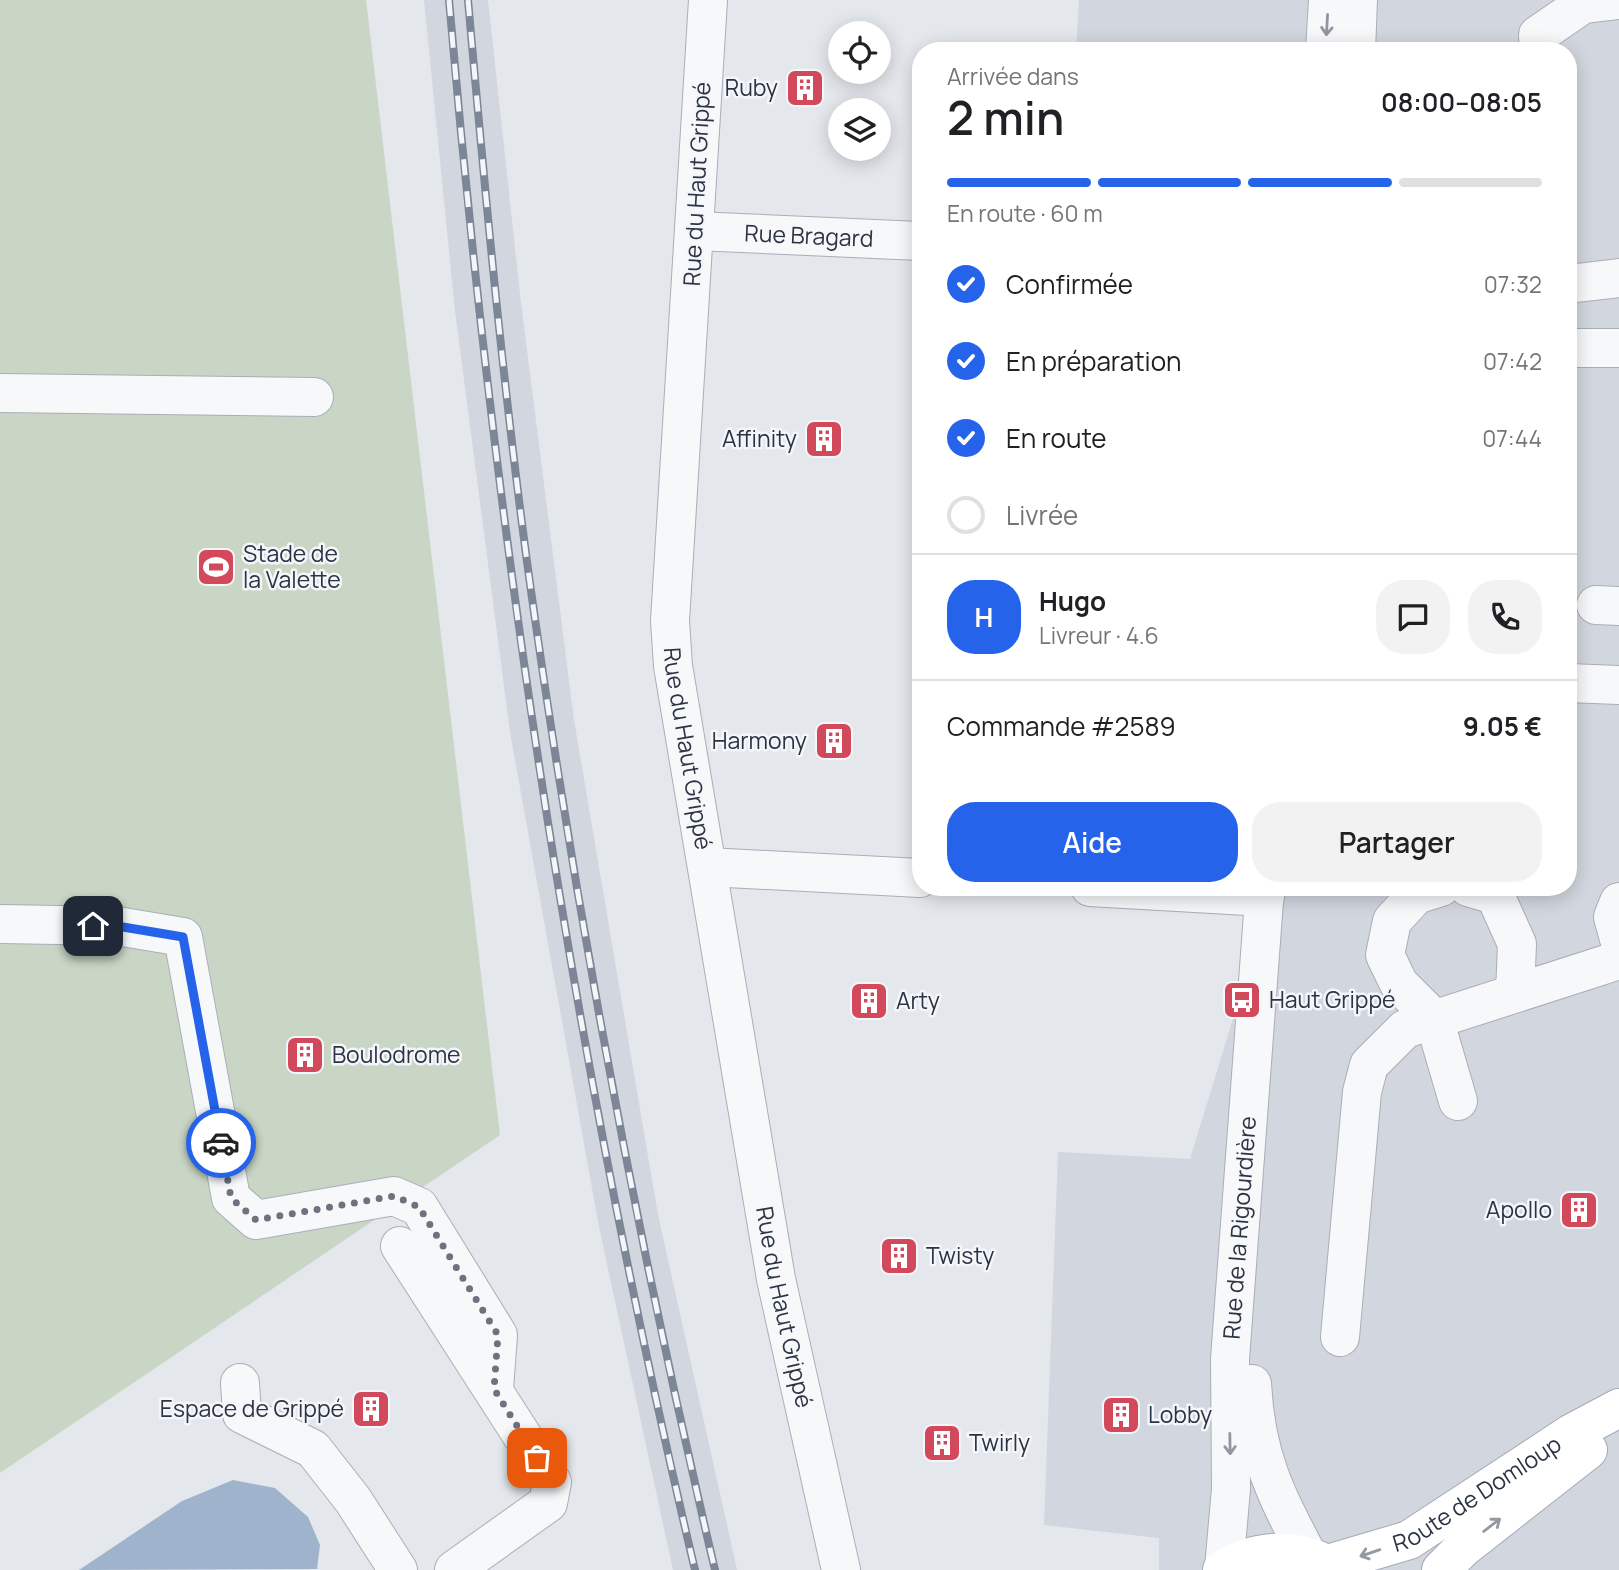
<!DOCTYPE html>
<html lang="fr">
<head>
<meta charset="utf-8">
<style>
	:root { --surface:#fff; --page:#f2f2f2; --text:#202124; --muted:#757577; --line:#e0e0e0; --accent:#2563eb }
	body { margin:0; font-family:Manrope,sans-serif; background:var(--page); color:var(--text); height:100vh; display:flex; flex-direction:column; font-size:26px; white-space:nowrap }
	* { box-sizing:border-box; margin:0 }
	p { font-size:23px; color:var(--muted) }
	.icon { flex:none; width:38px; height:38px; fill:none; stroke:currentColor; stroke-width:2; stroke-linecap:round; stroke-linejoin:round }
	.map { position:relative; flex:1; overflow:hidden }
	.panel { position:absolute; left:912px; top:42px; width:665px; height:854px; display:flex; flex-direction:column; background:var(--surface); border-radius:28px; box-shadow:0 4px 18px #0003 }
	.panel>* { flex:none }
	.controls { position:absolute; left:828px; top:21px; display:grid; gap:14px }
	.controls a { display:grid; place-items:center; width:63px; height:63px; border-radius:50%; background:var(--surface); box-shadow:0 4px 18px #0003; font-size:35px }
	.pin { position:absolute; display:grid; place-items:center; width:60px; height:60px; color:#fff; margin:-30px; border-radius:14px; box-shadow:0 4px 10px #0006 }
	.courier { position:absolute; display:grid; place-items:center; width:70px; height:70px; margin:-35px; border:5px solid #2563eb; border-radius:50%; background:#fff; color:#222; box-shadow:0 2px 9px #0007 }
	.headline em { font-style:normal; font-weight:600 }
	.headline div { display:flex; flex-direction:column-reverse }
	.headline { display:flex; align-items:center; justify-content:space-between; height:119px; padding:0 35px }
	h1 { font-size:46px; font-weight:600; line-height:52px }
	.bar { display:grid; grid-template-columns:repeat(4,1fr); gap:10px 7px; align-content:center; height:84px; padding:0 35px }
	.bar i { height:9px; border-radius:5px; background:var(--line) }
	.bar .active { background:var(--accent) }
	.bar p { grid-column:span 4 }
	.line { display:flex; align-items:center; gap:18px; padding:0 35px; border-top:2px solid var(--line) }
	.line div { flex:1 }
	.round { display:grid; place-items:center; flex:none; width:74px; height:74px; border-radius:28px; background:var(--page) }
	ol { padding:0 35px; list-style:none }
	li { display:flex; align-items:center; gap:21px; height:77px }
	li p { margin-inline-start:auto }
	li .icon { padding:7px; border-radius:50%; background:var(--accent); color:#fff; stroke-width:4 }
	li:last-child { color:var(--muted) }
	li i { width:38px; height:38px; border:4px solid var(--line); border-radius:50% }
	.action { display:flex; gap:14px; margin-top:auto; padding:14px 35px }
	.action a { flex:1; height:80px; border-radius:28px; background:var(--accent); color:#fff; font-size:28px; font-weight:600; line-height:80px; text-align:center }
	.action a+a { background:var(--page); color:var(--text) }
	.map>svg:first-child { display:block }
	.built { fill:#d2d6de }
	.green { fill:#c9d6c5 }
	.water { fill:#9fb4cc }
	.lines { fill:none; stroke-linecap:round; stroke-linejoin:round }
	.minor-casing { stroke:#a9aeb7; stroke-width:40 }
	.major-casing { stroke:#a3abb8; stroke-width:40 }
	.minor { stroke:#f7f8fa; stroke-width:38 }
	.major { stroke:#fff; stroke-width:38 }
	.rail-casing { stroke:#7d8696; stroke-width:8 }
	.rail { stroke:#f4f6f9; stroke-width:5; stroke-dasharray:16; stroke-linecap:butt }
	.oneway { stroke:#9196a0 }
	.oneway2 { stroke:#959aa2 }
	.done { stroke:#6c737f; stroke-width:7; stroke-dasharray:0 12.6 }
	.route { stroke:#2563eb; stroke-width:9 }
	.labels { text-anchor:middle; stroke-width:5; stroke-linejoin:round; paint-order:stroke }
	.poi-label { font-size:23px; fill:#2b3445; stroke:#f4f6f9; text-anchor:start }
	.street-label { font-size:23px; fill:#2b3445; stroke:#f4f6f9 }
</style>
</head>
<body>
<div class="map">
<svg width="1619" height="1570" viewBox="0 0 1619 1570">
	<rect width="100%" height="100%" fill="#e4e7ec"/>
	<g class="built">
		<polygon points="424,0 488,0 521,303 574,720 658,1215 737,1570 673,1570 599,1227 510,732 455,311"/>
		<polygon points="1079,0 1619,0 1619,1570 1159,1570 1159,1538 1044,1525 1058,1152 1190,1159 1243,986 1248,887 1568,887 1568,51 1076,51"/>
	</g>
	<polygon class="green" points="0,0 366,0 500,1135 0,1473"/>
	<polygon class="water" points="233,1480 275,1488 308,1517 320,1545 317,1569 79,1570 182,1501"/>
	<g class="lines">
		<defs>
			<g id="minor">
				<path id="s1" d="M708,0l-38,621 3,45 103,613 65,291"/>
				<polyline points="1325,51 1328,0"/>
				<polyline points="1356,51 1358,0"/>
				<polyline points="1539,51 1538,35 1583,4 1619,0"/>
				<path id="s2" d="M695,231l225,10"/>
				<polyline points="1568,284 1619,278"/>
				<polyline points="1568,348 1619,348"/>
				<polyline points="0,393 314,397"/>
				<polyline points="1596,605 1619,606"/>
				<polyline points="1568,683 1619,685"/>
				<polyline points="708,867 920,878"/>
				<polyline points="1090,887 1265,897"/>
				<polyline points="1441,887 1416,895 1392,921 1385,955 1399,984 1434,1019 1458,1101"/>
				<polyline points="1468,887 1495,895 1517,944 1515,993"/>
				<polyline points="1619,902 1613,917 1619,939"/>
				<polyline points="0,924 117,926 183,937 231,1198 256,1220 394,1196 419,1207 498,1335 494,1389"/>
				<polyline points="400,1246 552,1482 548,1503 454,1570"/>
				<polyline points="1340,1337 1362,1092 1369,1065 1405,1029 1619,960"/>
				<polyline points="240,1383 242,1414 313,1449 353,1500 398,1570"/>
				<path d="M1252,1384c4,73 23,109 56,172"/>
				<path id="s3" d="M1224,1568l7,-79 -1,-130 35,-472"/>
			</g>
			<g id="major">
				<path id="s4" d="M1328,1564l81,-24 163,-107 47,-25"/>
				<path d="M1222,1570c36,-23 79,-23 115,0"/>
				<polyline points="1441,1570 1463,1548 1588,1450"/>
			</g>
		</defs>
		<use href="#minor" class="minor-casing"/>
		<use href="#major" class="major-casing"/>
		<use href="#minor" class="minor"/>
		<use href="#major" class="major"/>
		<defs>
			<g id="rail">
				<path d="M449,0c45,529 123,1053 246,1570"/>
				<path d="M468,0c18,204 37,409 66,612 46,322 106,641 181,958"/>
			</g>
		</defs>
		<use href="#rail" class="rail-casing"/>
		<use href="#rail" class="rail"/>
	</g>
	<defs><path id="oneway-shaft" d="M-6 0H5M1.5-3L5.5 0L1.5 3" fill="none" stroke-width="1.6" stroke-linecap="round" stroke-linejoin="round" transform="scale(1.75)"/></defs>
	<g class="oneway">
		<use href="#oneway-shaft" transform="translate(1327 25) rotate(93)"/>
		<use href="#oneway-shaft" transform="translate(1230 1444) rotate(89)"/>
	</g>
	<g class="oneway2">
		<use href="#oneway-shaft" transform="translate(1492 1525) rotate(-38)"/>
		<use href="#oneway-shaft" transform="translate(1370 1553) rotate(161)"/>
	</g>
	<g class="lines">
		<polyline class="done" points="221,1143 231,1198 256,1220 394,1196 419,1207 498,1335 494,1389 537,1458"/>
		<polyline class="route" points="93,926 117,926 183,937 221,1143"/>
	</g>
	<defs>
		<symbol id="building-square" viewBox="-11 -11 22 22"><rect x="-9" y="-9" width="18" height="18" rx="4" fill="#d1495b" stroke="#f4f6f9"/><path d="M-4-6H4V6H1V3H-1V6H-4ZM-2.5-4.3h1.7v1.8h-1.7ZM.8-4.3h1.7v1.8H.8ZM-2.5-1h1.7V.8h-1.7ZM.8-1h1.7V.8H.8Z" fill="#fff"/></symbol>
		<symbol id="stadium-square" viewBox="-11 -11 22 22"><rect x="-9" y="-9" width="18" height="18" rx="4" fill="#d1495b" stroke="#f4f6f9"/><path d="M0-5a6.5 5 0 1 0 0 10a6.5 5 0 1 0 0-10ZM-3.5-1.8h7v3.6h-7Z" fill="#fff"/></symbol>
		<symbol id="bus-square" viewBox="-11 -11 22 22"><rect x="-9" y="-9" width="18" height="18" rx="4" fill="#d1495b" stroke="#f4f6f9"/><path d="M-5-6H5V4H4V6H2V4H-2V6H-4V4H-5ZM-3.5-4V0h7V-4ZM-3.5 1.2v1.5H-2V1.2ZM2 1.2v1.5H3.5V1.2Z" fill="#fff"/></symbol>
	</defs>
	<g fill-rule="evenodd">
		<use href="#building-square" x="783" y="66" width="44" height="44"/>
		<use href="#building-square" x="802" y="417" width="44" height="44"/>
		<use href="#stadium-square" x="194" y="545" width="44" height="44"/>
		<use href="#building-square" x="812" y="719" width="44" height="44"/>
		<use href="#bus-square" x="1220" y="978" width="44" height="44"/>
		<use href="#building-square" x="847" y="979" width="44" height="44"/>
		<use href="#building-square" x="283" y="1033" width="44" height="44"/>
		<use href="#building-square" x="1557" y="1188" width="44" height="44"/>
		<use href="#building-square" x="877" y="1234" width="44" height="44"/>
		<use href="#building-square" x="349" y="1387" width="44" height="44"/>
		<use href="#building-square" x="1099" y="1393" width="44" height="44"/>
		<use href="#building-square" x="920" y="1421" width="44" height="44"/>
	</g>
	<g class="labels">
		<g class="poi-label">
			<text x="778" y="96" text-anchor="end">Ruby</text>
			<text x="797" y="447" text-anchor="end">Affinity</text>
			<text x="243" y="562">Stade de<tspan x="243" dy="26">la Valette</tspan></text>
			<text x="807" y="749" text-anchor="end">Harmony</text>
			<text x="1269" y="1008">Haut Grippé</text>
			<text x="896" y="1009">Arty</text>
			<text x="332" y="1063">Boulodrome</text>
			<text x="1552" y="1218" text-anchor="end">Apollo</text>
			<text x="926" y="1264">Twisty</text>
			<text x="344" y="1417" text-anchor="end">Espace de Grippé</text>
			<text x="1148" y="1423">Lobby</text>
			<text x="969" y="1451">Twirly</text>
		</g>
		<g class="street-label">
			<text transform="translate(697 184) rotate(-87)" y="8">Rue du Haut Grippé</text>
			<text dy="8" stroke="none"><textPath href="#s2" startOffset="114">Rue Bragard</textPath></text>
			<text dy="8" stroke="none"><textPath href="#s1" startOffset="751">Rue du Haut Grippé</textPath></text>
			<text dy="8" stroke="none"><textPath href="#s3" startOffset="341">Rue de la Rigourdière</textPath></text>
			<text dy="8" stroke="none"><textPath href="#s1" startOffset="1318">Rue du Haut Grippé</textPath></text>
			<text dy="8" stroke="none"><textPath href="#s4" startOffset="166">Route de Domloup</textPath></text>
		</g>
	</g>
</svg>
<div class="controls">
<a><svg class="icon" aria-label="locate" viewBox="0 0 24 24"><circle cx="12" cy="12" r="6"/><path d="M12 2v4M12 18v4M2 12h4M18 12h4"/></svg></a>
<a><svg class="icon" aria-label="layers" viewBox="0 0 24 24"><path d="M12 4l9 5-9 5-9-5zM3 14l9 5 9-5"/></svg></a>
</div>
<div class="pin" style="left:537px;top:1458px;background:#ea580c"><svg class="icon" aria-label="bag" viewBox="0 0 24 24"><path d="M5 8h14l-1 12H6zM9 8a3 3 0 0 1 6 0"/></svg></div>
<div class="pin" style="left:93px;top:926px;background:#1f2937"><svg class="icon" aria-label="home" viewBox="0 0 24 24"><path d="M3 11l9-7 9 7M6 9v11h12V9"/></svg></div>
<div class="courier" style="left:221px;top:1143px"><svg class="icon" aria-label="car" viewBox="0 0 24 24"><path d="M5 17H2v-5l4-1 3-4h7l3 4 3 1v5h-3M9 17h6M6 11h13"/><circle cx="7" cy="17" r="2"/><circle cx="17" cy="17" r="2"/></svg></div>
<section class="panel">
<div class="headline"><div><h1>2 min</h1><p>Arrivée dans</p></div><em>08:00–08:05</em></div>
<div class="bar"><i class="active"></i><i class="active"></i><i class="active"></i><i></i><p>En route · 60 m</p></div>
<ol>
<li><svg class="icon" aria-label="check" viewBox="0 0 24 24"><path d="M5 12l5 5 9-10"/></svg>Confirmée<p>07:32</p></li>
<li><svg class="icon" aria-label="check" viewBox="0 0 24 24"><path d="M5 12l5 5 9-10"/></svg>En préparation<p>07:42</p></li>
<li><svg class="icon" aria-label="check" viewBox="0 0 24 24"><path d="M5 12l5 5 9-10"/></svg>En route<p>07:44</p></li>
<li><i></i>Livrée</li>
</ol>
<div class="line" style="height:126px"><b class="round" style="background:var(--accent);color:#fff">H</b><div><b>Hugo</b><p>Livreur · 4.6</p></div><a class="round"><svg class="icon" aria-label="chat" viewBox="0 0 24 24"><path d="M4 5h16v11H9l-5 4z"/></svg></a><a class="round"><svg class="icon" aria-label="phone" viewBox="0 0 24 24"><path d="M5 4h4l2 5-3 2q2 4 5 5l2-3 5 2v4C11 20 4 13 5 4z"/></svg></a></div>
<div class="line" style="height:91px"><div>Commande #2589</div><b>9.05 €</b></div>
<div class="action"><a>Aide</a><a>Partager</a></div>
</section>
</div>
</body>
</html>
